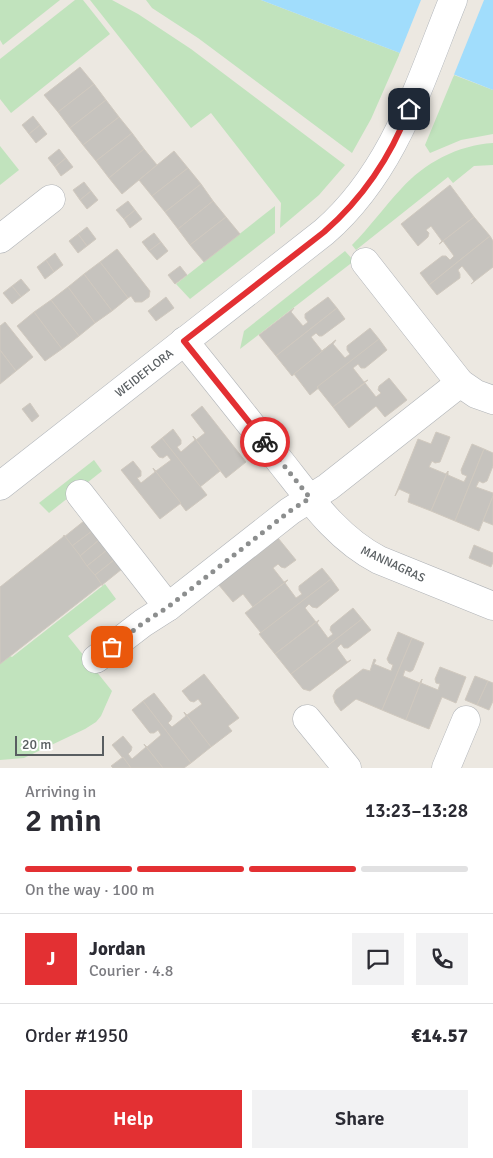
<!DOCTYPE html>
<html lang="en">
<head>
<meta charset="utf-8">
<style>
	:root { --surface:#fff; --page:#f2f2f3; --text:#2b2b33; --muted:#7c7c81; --line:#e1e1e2; --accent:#e33033 }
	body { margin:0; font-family:Signika,sans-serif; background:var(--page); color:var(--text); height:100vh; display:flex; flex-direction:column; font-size:19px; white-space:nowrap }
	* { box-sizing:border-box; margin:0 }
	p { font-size:16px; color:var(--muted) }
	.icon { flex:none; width:28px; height:28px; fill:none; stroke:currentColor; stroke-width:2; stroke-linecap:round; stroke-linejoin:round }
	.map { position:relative; height:768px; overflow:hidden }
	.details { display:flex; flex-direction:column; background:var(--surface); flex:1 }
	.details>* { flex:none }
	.scale { position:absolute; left:15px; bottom:12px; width:89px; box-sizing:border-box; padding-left:5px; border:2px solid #595e61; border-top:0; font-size:14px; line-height:18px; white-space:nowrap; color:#595e61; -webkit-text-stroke:4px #fff; paint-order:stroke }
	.pin { position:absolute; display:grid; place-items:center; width:42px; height:42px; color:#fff; margin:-21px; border-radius:10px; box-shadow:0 2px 8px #0006 }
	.courier { position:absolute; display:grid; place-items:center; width:50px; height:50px; margin:-25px; border:4px solid #e33033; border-radius:50%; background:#fff; color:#222; box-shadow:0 1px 6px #0007 }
	.headline em { font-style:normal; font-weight:600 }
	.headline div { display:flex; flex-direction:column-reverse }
	.headline { display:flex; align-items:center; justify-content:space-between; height:85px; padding:0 25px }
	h1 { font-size:32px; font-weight:600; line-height:38px }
	.bar { display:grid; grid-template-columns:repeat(4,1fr); gap:8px 5px; align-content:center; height:60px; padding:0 25px }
	.bar i { height:6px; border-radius:4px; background:var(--line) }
	.bar .current { background:var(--accent) }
	.bar p { grid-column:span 4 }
	.line { display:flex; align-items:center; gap:12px; padding:0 25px; border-top:1px solid var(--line) }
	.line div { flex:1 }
	.round { display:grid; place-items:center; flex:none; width:52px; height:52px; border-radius:0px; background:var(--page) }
	.action { display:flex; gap:10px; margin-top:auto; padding:10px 25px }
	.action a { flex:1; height:58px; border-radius:0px; background:var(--accent); color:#fff; font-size:20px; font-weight:600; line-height:58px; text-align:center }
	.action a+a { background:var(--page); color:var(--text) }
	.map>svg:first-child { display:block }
	.green { fill:#c1e3bd }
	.water { fill:#a1ddfc }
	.pier { fill:#ece8e1 }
	.building { fill:#c6c3be; stroke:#d0c9bf }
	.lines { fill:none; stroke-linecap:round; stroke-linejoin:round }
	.street-casing { stroke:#b1b4b8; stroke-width:29 }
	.secondary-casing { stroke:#b2b6bb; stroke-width:29 }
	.street { stroke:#fff; stroke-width:28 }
	.secondary { stroke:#fff; stroke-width:28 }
	.done { stroke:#8c8e8e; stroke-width:5; stroke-dasharray:0 9 }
	.route { stroke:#e33033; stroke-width:6 }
	.labels { text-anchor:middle; stroke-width:4; stroke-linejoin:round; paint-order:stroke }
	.street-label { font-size:12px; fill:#595e61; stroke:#fff }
</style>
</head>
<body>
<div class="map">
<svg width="493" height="768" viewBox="0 0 493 768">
	<rect width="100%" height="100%" fill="#ece8e1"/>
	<g class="green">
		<polygon points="0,0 60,0 3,45 0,40"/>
		<polygon points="75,0 83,0 110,34 11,113 0,99 0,59"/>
		<polygon points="90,0 112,0 138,14 191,49 345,165 319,195 280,228 281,203 211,113 191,128"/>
		<polygon points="146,0 261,0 400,53 371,119 352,153 198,38 152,8"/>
		<polygon points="454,75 493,90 493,134 461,140 430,153 425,145"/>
		<path d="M493,143v22l-19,1 -21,17 -5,-6 -92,73 -4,-5c18,-18 32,-38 49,-56 23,-26 57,-44 92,-46z"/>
		<polygon points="0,146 19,170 0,185"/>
		<polygon points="275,206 275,233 190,299 176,284"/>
		<polygon points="345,251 354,261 240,349 244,331"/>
		<polygon points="94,460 102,471 49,513 39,503"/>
		<polygon points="105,584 116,599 68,636 112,691 101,716 96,722 85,729 24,758 0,760 0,664 10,656 12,657"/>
	</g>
	<polygon class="water" points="261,0 493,0 493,90 400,53"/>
	<polygon class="pier" points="421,0 484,0 453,77 399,55"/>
	<g class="building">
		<polygon points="80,67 94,84 58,112 44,95"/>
		<polygon points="94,84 106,100 70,128 58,112"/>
		<polygon points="106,100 119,117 83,145 70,128"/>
		<polygon points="33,116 40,125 29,134 22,125"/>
		<polygon points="119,117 132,133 96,161 83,145"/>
		<polygon points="40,125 47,134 36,143 29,134"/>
		<polygon points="132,133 144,149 109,178 96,161"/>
		<polygon points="59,149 66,158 55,167 48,158"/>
		<polygon points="144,149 157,165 122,194 109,178"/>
		<polygon points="174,151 188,168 152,196 139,180"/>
		<polygon points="66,158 73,167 61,176 55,167"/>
		<polygon points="188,168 201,184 165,212 152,196"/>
		<polygon points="84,182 91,191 80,200 73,190"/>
		<polygon points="201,184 213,201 178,229 165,212"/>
		<polygon points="450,185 474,217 439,244 442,241 431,226 426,230 429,233 428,237 418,246 401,224"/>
		<polygon points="91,191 98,200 87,209 80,200"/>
		<polygon points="128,201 135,210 124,219 116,210"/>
		<polygon points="213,201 226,217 190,245 178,229"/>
		<polygon points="135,210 142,219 130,228 124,219"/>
		<polygon points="226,217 240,234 204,262 190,245"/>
		<polygon points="474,217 490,236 429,285 420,273 442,256 446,256 450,260 454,256 443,241 439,244"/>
		<polygon points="87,227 96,239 87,246 78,234"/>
		<polygon points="154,233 161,242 149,251 142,242"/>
		<polygon points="78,234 87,246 78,253 69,241"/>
		<polygon points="490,236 493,241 493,267 471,284 474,281 462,266 458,270 460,274 460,278 437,295 429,285"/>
		<polygon points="161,242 168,251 157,260 149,251"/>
		<polygon points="117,249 150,291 149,297 142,302 135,302 131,296 128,298 100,262"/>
		<polygon points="55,253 63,265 54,272 46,260"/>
		<polygon points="46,260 54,272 45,279 37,267"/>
		<polygon points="100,262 128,298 112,311 84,274"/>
		<polygon points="180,266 187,275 175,284 168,275"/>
		<polygon points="84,274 112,311 95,323 68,287"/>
		<polygon points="21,279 30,290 21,297 12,286"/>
		<polygon points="12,286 21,297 12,304 3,293"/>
		<polygon points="68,287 95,323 79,336 51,300"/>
		<polygon points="166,297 174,308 156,321 148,311"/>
		<polygon points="328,297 337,308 276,356 259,335 294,308 291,312 303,326 308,322 305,318 305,314"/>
		<polygon points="51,300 79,336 62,349 34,312"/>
		<polygon points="337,308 345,319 322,336 319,336 316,333 311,337 322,351 336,340 292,376 276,356"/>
		<polygon points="34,312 62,349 45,361 17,326"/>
		<polygon points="5,322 33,357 16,371 0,350 0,326"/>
		<polygon points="370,328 379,339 310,395 294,374 336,340 333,344 345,358 350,354 347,350 347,346"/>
		<polygon points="379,339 387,350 365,368 361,368 358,364 353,368 364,382 368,380 333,407 317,387"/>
		<polygon points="0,350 16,371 0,384"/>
		<polygon points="389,378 407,400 385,417 376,406 349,428 333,407 365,383 376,397 381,393 378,390 379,386"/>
		<polygon points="30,403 39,416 32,422 22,409"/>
		<polygon points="202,406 246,462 226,478 193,436 196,440 205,433 191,415"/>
		<polygon points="173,429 181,440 181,444 177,447 181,452 195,440 193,436 220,471 200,487 162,438"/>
		<polygon points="436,432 450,437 440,462 435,463 432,461 429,467 446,474 448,471 431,511 408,502 410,494 399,489 395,496 418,439 431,444"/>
		<polygon points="162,438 207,495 186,511 153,468 156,471 171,460 167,455 163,458 159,457 151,447"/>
		<polygon points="472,444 484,449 455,521 431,511 448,471 448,475 464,482 467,476 462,474 461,470"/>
		<polygon points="484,449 493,453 493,466 487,481 483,483 479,481 476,487 493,493 493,496 479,531 455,521"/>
		<polygon points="133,461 141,471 141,476 137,478 141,483 155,472 153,468 181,503 160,519 121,470"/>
		<polygon points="493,496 493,525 483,521"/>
		<polygon points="84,521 92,531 72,546 64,537"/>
		<polygon points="92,531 99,540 80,556 72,546"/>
		<polygon points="64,535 103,585 101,585 0,664 0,587 63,537"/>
		<polygon points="278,538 296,560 285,568 281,567 278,564 273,568 284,582 288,580 253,607 243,594 233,602 218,584"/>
		<polygon points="99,540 107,550 87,566 80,556"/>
		<polygon points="474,545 493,553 493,562 491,567 469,558"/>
		<polygon points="107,550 114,560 95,575 87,566"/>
		<polygon points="114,560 122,569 102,585 95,575"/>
		<polygon points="322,568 331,579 261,633 245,613 288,580 285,583 296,598 302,594 299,590 299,586"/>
		<polygon points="331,579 339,590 317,608 312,607 309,604 305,608 316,622 275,654 259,634"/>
		<polygon points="353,608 362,619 291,674 275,654 319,620 317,623 328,638 333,634 330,630 331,626"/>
		<polygon points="362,619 371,630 348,648 344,648 341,644 337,648 347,662 351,660 310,691 303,689 291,674"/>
		<polygon points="398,632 412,638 382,710 356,699 341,711 335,703 333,696 336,690 363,669 370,671 374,659 376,660 374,664 391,671 393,665 389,663 387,659"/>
		<polygon points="412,638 424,643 413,670 410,672 405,670 403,676 420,683 422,679 406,720 382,710"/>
		<polygon points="440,667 466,677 456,703 442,697 429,729 406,720 422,679 421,683 438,690 440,684 436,683 435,679"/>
		<polygon points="204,674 239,718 228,726 232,731 211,747 184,712 187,715 202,704 198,699 194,702 190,701 182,691"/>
		<polygon points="475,676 488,681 477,705 465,700"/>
		<polygon points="488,681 493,683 493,701 489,710 477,705"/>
		<polygon points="154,693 172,716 171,720 168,723 172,727 186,716 184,712 211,747 191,763 143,701"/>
		<polygon points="143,701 191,763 184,768 163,768 144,744 147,747 161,735 158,730 154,733 150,733 132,710"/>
		<polygon points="123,736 132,747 131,751 128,754 132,759 146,747 144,744 163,768 131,768 112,745"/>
		<polygon points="123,757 131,768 113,768 111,766"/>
	</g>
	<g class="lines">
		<defs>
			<g id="street">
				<polyline points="0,239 51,199"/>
				<polyline points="365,262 460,383 476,394 493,400"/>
				<path d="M184,341c31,38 61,76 91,114 31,38 59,82 104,105l114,46"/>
				<polyline points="80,494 168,607"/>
				<polyline points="96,659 143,623 168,607 290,511 328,487 460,383"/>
				<polyline points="307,719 347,768"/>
				<polyline points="446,768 466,720"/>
			</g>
			<path id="secondary" d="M0,486l324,-254c70,-61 95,-148 129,-232"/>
		</defs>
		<use href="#street" class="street-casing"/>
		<use href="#secondary" class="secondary-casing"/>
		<use href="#street" class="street"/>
		<use href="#secondary" class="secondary"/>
	</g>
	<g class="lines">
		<polyline class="done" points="112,647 143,623 168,607 290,511 310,498 265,442"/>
		<path class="route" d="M265,442l-81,-101 140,-109c38,-33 67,-76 85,-123"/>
	</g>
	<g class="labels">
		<g class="street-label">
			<text transform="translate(144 373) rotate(-38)" y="4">WEIDEFLORA</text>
			<text transform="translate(393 564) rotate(25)" y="4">MANNAGRAS</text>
		</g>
	</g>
</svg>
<div class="scale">20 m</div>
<div class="pin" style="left:112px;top:647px;background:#ea580c"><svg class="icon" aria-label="bag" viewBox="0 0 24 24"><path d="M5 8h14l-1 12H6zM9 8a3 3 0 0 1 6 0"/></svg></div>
<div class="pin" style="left:409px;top:109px;background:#1f2937"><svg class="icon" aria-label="home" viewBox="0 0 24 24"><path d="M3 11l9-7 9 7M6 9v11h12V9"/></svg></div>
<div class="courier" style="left:265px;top:442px"><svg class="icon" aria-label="bike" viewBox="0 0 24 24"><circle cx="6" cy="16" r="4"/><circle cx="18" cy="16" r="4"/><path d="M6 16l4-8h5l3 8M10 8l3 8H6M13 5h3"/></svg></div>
</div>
<section class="details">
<div class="headline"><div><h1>2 min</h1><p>Arriving in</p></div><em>13:23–13:28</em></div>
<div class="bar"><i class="current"></i><i class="current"></i><i class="current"></i><i></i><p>On the way · 100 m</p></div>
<div class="line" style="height:90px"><b class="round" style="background:var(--accent);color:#fff">J</b><div><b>Jordan</b><p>Courier · 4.8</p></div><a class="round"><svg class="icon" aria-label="chat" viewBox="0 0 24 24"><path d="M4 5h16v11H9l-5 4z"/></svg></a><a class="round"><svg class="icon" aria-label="phone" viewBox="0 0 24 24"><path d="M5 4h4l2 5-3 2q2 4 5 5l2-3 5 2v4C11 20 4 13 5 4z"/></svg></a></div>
<div class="line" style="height:65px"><div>Order #1950</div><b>€14.57</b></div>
<div class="action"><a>Help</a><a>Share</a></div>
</section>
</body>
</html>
